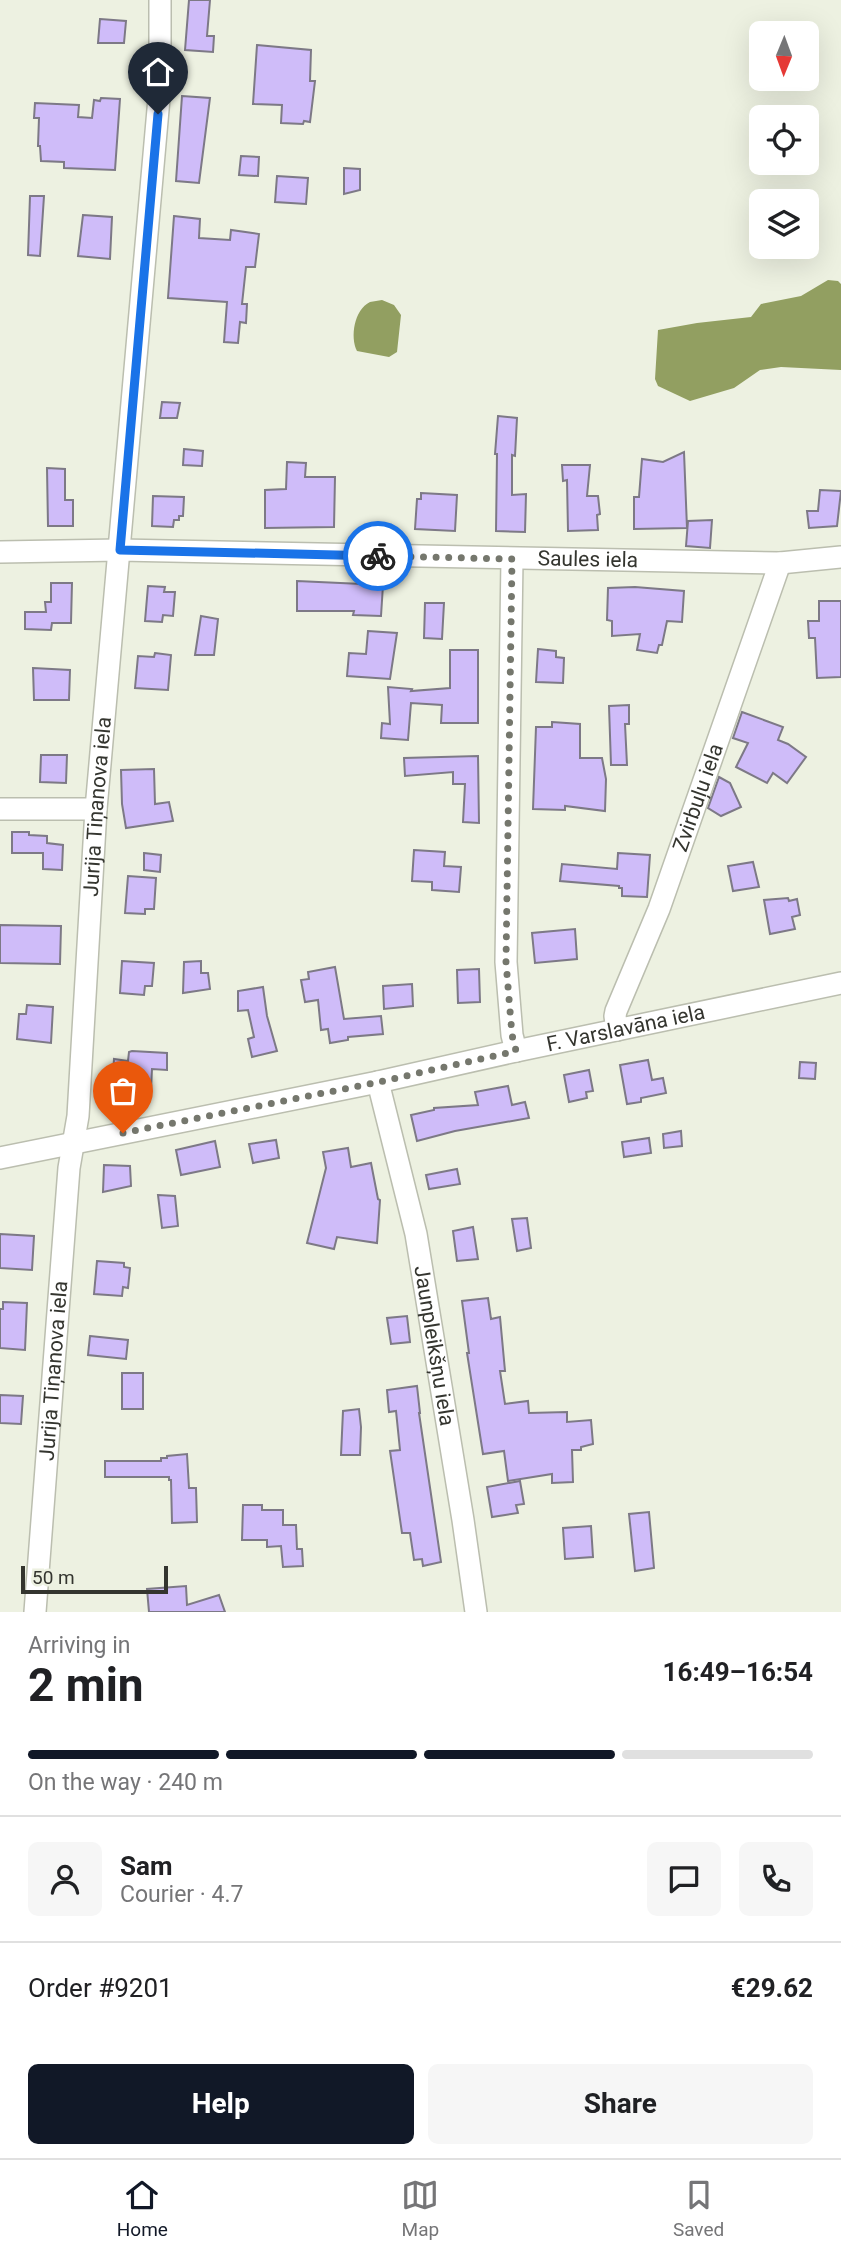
<!DOCTYPE html>
<html lang="en">
<head>
<meta charset="utf-8">
<style>
	:root { --surface:#fff; --page:#f6f6f6; --text:#202124; --muted:#757577; --line:#e0e0e0; --accent:#111827 }
	body { margin:0; font-family:Roboto,sans-serif; background:var(--page); color:var(--text); height:100vh; display:flex; flex-direction:column; font-size:26px; white-space:nowrap }
	* { box-sizing:border-box; margin:0 }
	p { font-size:23px; color:var(--muted) }
	.icon { flex:none; width:38px; height:38px; fill:none; stroke:currentColor; stroke-width:2; stroke-linecap:round; stroke-linejoin:round }
	.map { position:relative; height:1612px; overflow:hidden }
	.sheet { display:flex; flex-direction:column; background:var(--surface); flex:1 }
	.sheet>* { flex:none }
	.needle { width:46px; rotate:181deg }
	.fabs { position:absolute; left:749px; top:21px; display:grid; gap:14px }
	.fabs a { display:grid; place-items:center; width:70px; height:70px; border-radius:10px; background:var(--surface); box-shadow:0 7px 28px #0002; font-size:35px }
	.scale { position:absolute; left:21px; bottom:18px; width:147px; box-sizing:border-box; padding-left:7px; border:4px solid #34352f; border-top:0; font-size:19px; line-height:24px; white-space:nowrap; color:#34352f; -webkit-text-stroke:5px #edf1e1; paint-order:stroke }
	.pin { position:absolute; display:grid; place-items:center; width:60px; height:60px; color:#fff; margin:-72px -30px; border-radius:50% 50% 50% 0; rotate:-45deg; box-shadow:0 0 7px #0007 }
	.pin .icon { rotate:45deg }
	.courier { position:absolute; display:grid; place-items:center; width:70px; height:70px; margin:-35px; border:5px solid #1a73e8; border-radius:50%; background:#fff; color:#222; box-shadow:0 2px 9px #0007 }
	.overview em { font-style:normal; font-weight:700 }
	.overview div { display:flex; flex-direction:column-reverse }
	.overview { display:flex; align-items:center; justify-content:space-between; height:119px; padding:0 28px }
	h1 { font-size:46px; font-weight:700; line-height:52px }
	.bar { display:grid; grid-template-columns:repeat(4,1fr); gap:10px 7px; align-content:center; height:84px; padding:0 28px }
	.bar i { height:9px; border-radius:5px; background:var(--line) }
	.bar .selected { background:var(--accent) }
	.bar p { grid-column:span 4 }
	.line { display:flex; align-items:center; gap:18px; padding:0 28px; border-top:2px solid var(--line) }
	.line div { flex:1 }
	.round { display:grid; place-items:center; flex:none; width:74px; height:74px; border-radius:10px; background:var(--page) }
	.cta { display:flex; gap:14px; margin-top:auto; padding:14px 28px }
	.cta a { flex:1; height:80px; border-radius:10px; background:var(--accent); color:#fff; font-size:28px; font-weight:700; line-height:80px; text-align:center }
	.cta a+a { background:var(--page); color:var(--text) }
	.menu { display:flex; justify-content:space-around; align-items:center; height:98px; border-top:2px solid var(--line); background:var(--surface); font-size:19px; color:var(--muted) }
	.menu a { display:grid; justify-items:center; gap:4px }
	.menu .selected { color:var(--accent) }
	.map>svg:first-child { display:block }
	.water { fill:#929f61 }
	.building { fill:#cfbcf9; stroke:#7d7986; stroke-width:2 }
	.lines { fill:none; stroke-linecap:round; stroke-linejoin:round }
	.minor-casing { stroke:#bbbeaf; stroke-width:24 }
	.minor { stroke:#fff; stroke-width:21 }
	.done { stroke:#75776d; stroke-width:7; stroke-dasharray:0 12.6 }
	.route { stroke:#1a73e8; stroke-width:9 }
	.labels { text-anchor:middle; stroke-width:5; stroke-linejoin:round; paint-order:stroke }
	.street-label { font-size:21px; fill:#34352f; stroke:#edf1e1 }
</style>
</head>
<body>
<div class="map">
<svg width="841" height="1612" viewBox="0 0 841 1612">
	<rect width="100%" height="100%" fill="#edf1e1"/>
	<g class="water">
		<polygon points="828,280 838,281 841,284 841,370 781,367 760,370 734,388 690,401 658,386 655,379 658,330 697,323 751,317 761,304 801,296"/>
		<path d="M382,300l12,5 7,10 -4,37 -8,5 -32,-6c-7,-14 -3,-41 13,-49 4,-1 8,-1 12,-2z"/>
	</g>
	<g class="building">
		<polygon points="189,0 210,0 207,36 214,36 213,52 185,50"/>
		<polygon points="100,19 126,21 124,43 98,43"/>
		<polygon points="257,45 311,50 310,81 315,81 310,122 304,121 303,124 281,123 282,105 253,104"/>
		<polygon points="182,96 210,98 199,183 176,181"/>
		<polygon points="101,98 120,99 115,170 64,168 64,162 41,161 40,146 38,146 39,118 34,118 35,103 79,105 78,117 92,118 94,100 100,101"/>
		<polygon points="241,156 259,157 258,176 239,175"/>
		<polygon points="344,168 360,169 360,190 344,194"/>
		<polygon points="277,176 308,178 306,204 275,202"/>
		<polygon points="30,196 44,196 40,256 28,255"/>
		<polygon points="83,215 112,217 110,259 78,256"/>
		<polygon points="174,216 200,219 199,238 230,240 231,230 259,234 255,267 246,267 242,304 247,304 246,323 240,322 238,343 224,342 227,302 168,298"/>
		<polygon points="162,402 180,403 177,418 160,418"/>
		<polygon points="498,416 517,418 515,456 512,455 512,495 526,494 525,532 496,531 497,454 495,454"/>
		<polygon points="184,449 203,451 202,466 183,465"/>
		<polygon points="684,452 687,528 634,529 634,497 639,497 642,459 663,462"/>
		<polygon points="287,462 306,463 305,477 335,477 334,527 265,528 265,490 286,489"/>
		<polygon points="562,465 590,465 587,496 598,496 600,514 597,515 598,530 568,531 567,480 563,481"/>
		<polygon points="47,468 65,469 65,500 73,500 73,526 48,526"/>
		<polygon points="820,490 841,491 837,526 809,528 807,511 818,511"/>
		<polygon points="421,493 457,495 455,531 415,529 417,499 421,499"/>
		<polygon points="153,496 184,497 183,516 179,516 179,520 174,520 173,527 152,526"/>
		<polygon points="712,520 710,548 686,546 688,521"/>
		<polygon points="297,581 383,585 381,616 353,615 354,611 297,611"/>
		<polygon points="51,583 72,583 71,623 52,623 51,630 25,629 25,612 46,612 45,602 51,602"/>
		<polygon points="148,586 165,587 164,592 175,592 173,616 163,615 162,622 145,621"/>
		<polygon points="635,587 684,591 682,622 667,621 662,645 659,645 657,653 637,650 640,634 612,636 612,621 607,620 608,588"/>
		<polygon points="819,601 841,601 841,677 817,678 815,638 809,638 808,621 819,621"/>
		<polygon points="425,603 444,603 442,639 424,638"/>
		<polygon points="201,616 218,619 214,655 195,655"/>
		<polygon points="368,631 397,633 390,679 347,676 349,653 366,654"/>
		<polygon points="538,649 556,651 556,657 564,658 563,683 536,682"/>
		<polygon points="450,650 478,650 478,723 441,723 442,705 411,703 408,740 381,738 382,723 390,724 388,687 412,689 411,691 450,688"/>
		<polygon points="155,653 171,655 168,690 135,688 138,656 154,657"/>
		<polygon points="33,668 70,670 69,700 34,700"/>
		<polygon points="629,705 629,724 625,724 627,765 611,765 609,706"/>
		<polygon points="742,712 783,727 778,740 788,744 806,757 787,783 773,773 767,783 736,767 748,743 733,738"/>
		<polygon points="552,722 580,724 580,758 602,758 606,779 605,811 565,806 565,810 533,809 536,727 552,727"/>
		<polygon points="41,755 67,755 66,783 40,782"/>
		<polygon points="478,756 479,823 463,822 465,784 453,784 453,772 405,776 404,758"/>
		<polygon points="154,769 155,804 169,802 173,821 126,828 122,804 121,770"/>
		<polygon points="719,777 730,783 741,807 721,816 708,808"/>
		<polygon points="12,832 29,832 29,835 47,836 47,843 63,845 62,870 43,869 43,853 12,853"/>
		<polygon points="414,850 445,852 444,866 461,867 459,892 432,890 432,882 412,881"/>
		<polygon points="144,853 161,855 160,872 144,870"/>
		<polygon points="618,853 650,855 647,897 622,896 622,888 619,888 619,886 560,881 562,864 617,869"/>
		<polygon points="753,862 759,887 733,891 728,866"/>
		<polygon points="128,876 156,878 154,909 145,909 145,914 125,913"/>
		<polygon points="788,898 789,901 797,899 800,915 792,917 795,929 770,934 764,900"/>
		<polygon points="0,925 61,926 60,964 0,963"/>
		<polygon points="575,929 577,959 535,963 532,933"/>
		<polygon points="122,961 154,963 152,986 145,986 144,995 120,993"/>
		<polygon points="201,961 201,973 208,973 210,989 183,993 184,962"/>
		<polygon points="335,967 344,1019 381,1016 383,1034 348,1037 348,1040 330,1043 328,1029 321,1030 318,1000 305,1002 301,980 309,979 308,972"/>
		<polygon points="479,969 480,1002 458,1003 457,970"/>
		<polygon points="412,984 413,1006 384,1009 383,986"/>
		<polygon points="263,987 267,1016 277,1051 252,1057 248,1039 254,1037 248,1010 238,1011 238,991"/>
		<polygon points="27,1005 53,1007 51,1043 17,1039 19,1014 26,1014"/>
		<polygon points="132,1051 167,1053 167,1070 152,1069 151,1090 112,1088 114,1059 128,1061 129,1052"/>
		<polygon points="648,1060 652,1080 663,1078 666,1093 641,1098 641,1102 627,1104 620,1065"/>
		<polygon points="800,1062 816,1063 815,1079 799,1078"/>
		<polygon points="589,1070 593,1091 586,1092 587,1098 569,1102 564,1075"/>
		<polygon points="508,1086 512,1105 525,1102 529,1118 455,1131 417,1141 411,1115 434,1110 434,1108 478,1105 475,1092"/>
		<polygon points="681,1131 682,1146 664,1148 663,1134"/>
		<polygon points="649,1138 651,1153 624,1157 622,1142"/>
		<polygon points="276,1140 279,1158 253,1163 249,1144"/>
		<polygon points="215,1141 220,1167 181,1175 176,1150"/>
		<polygon points="348,1148 351,1167 371,1163 378,1199 380,1200 377,1243 337,1237 334,1249 307,1243 326,1168 323,1152"/>
		<polygon points="104,1165 130,1166 131,1186 103,1192"/>
		<polygon points="457,1169 460,1184 429,1189 426,1175"/>
		<polygon points="158,1195 175,1196 178,1226 162,1228"/>
		<polygon points="527,1218 531,1248 517,1251 512,1219"/>
		<polygon points="473,1227 478,1259 457,1261 453,1231"/>
		<polygon points="0,1234 34,1236 32,1270 0,1268"/>
		<polygon points="97,1261 124,1263 124,1267 130,1268 128,1288 123,1287 122,1296 94,1294"/>
		<polygon points="488,1298 491,1319 500,1317 505,1371 500,1371 505,1404 528,1401 529,1413 567,1412 567,1422 591,1420 593,1444 581,1447 581,1450 572,1450 573,1482 552,1483 552,1474 508,1481 504,1451 483,1454 467,1353 469,1353 462,1301"/>
		<polygon points="3,1302 27,1303 25,1350 0,1348 0,1309 3,1309"/>
		<polygon points="407,1316 410,1342 391,1344 387,1318"/>
		<polygon points="90,1336 128,1340 126,1359 88,1355"/>
		<rect x="122" y="1373" width="21" height="36"/>
		<polygon points="417,1386 420,1413 419,1413 441,1562 423,1566 422,1559 414,1560 410,1533 402,1533 390,1451 400,1450 396,1411 389,1412 387,1390"/>
		<polygon points="0,1395 23,1396 21,1424 0,1423"/>
		<polygon points="359,1409 361,1427 360,1455 341,1455 343,1411"/>
		<polygon points="187,1454 189,1488 196,1488 197,1522 172,1523 171,1480 169,1480 169,1477 105,1477 105,1461 161,1461 161,1458 167,1458 167,1456"/>
		<polygon points="520,1481 524,1504 516,1505 518,1513 492,1517 487,1487"/>
		<polygon points="243,1505 262,1505 262,1510 283,1510 283,1525 296,1525 297,1549 302,1549 303,1566 283,1567 281,1546 267,1547 267,1540 242,1540"/>
		<polygon points="649,1512 654,1568 635,1571 629,1514"/>
		<polygon points="591,1526 593,1557 565,1559 563,1528"/>
		<polygon points="186,1586 187,1605 219,1595 225,1612 149,1612 147,1589"/>
	</g>
	<g class="lines">
		<defs>
			<g id="minor">
				<path id="s1" d="M0,552l120,-2 660,13 61,-6"/>
				<polyline points="512,559 506,962 512,1035 516,1051"/>
				<polyline points="0,809 96,809"/>
				<path id="s2" d="M617,1030l-2,-14 1,-5 43,-102 121,-346"/>
				<path id="s3" d="M378,1082l38,152 47,286 13,92"/>
				<path id="s4" d="M0,1158l378,-76 138,-31 325,-68"/>
				<path id="s5" d="M35,1612l34,-444 9,-52 18,-307 64,-722v-87"/>
			</g>
		</defs>
		<use href="#minor" class="minor-casing"/>
		<use href="#minor" class="minor"/>
	</g>
	<g class="lines">
		<polyline class="done" points="123,1133 379,1082 516,1051 512,1035 506,962 512,559 378,556"/>
		<polyline class="route" points="158,114 120,550 378,556"/>
	</g>
	<g class="labels">
		<g class="street-label">
			<text dy="7" stroke="none"><textPath href="#s1" startOffset="588">Saules iela</textPath></text>
			<text dy="7" stroke="none"><textPath href="#s2" startOffset="248">Zvirbuļu iela</textPath></text>
			<text dy="7" stroke="none"><textPath href="#s5" startOffset="808">Jurija Tiņanova iela</textPath></text>
			<text dy="7" stroke="none"><textPath href="#s4" startOffset="639">F. Varslavāna iela</textPath></text>
			<text dy="7" stroke="none"><textPath href="#s3" startOffset="270">Jaunpleikšņu iela</textPath></text>
			<text dy="7" stroke="none"><textPath href="#s5" startOffset="242">Jurija Tiņanova iela</textPath></text>
		</g>
	</g>
</svg>
<div class="fabs">
<a><svg class="needle" viewBox="-14 -14 28 28"><path d="M0-13l5 13h-10z" fill="#e53935"/><path d="M0 13l5-13h-10z" fill="#757577"/></svg></a>
<a><svg class="icon" aria-label="locate" viewBox="0 0 24 24"><circle cx="12" cy="12" r="6"/><path d="M12 2v4M12 18v4M2 12h4M18 12h4"/></svg></a>
<a><svg class="icon" aria-label="layers" viewBox="0 0 24 24"><path d="M12 4l9 5-9 5-9-5zM3 14l9 5 9-5"/></svg></a>
</div>
<div class="scale">50 m</div>
<div class="pin" style="left:123px;top:1133px;background:#ea580c"><svg class="icon" aria-label="bag" viewBox="0 0 24 24"><path d="M5 8h14l-1 12H6zM9 8a3 3 0 0 1 6 0"/></svg></div>
<div class="pin" style="left:158px;top:114px;background:#1f2937"><svg class="icon" aria-label="home" viewBox="0 0 24 24"><path d="M3 11l9-7 9 7M6 9v11h12V9"/></svg></div>
<div class="courier" style="left:378px;top:556px"><svg class="icon" aria-label="bike" viewBox="0 0 24 24"><circle cx="6" cy="16" r="4"/><circle cx="18" cy="16" r="4"/><path d="M6 16l4-8h5l3 8M10 8l3 8H6M13 5h3"/></svg></div>
</div>
<section class="sheet">
<div class="overview"><div><h1>2 min</h1><p>Arriving in</p></div><em>16:49–16:54</em></div>
<div class="bar"><i class="selected"></i><i class="selected"></i><i class="selected"></i><i></i><p>On the way · 240 m</p></div>
<div class="line" style="height:126px"><a class="round"><svg class="icon" aria-label="person" viewBox="0 0 24 24"><circle cx="12" cy="8" r="4"/><path d="M4 21q1-7 8-7t8 7"/></svg></a><div><b>Sam</b><p>Courier · 4.7</p></div><a class="round"><svg class="icon" aria-label="chat" viewBox="0 0 24 24"><path d="M4 5h16v11H9l-5 4z"/></svg></a><a class="round"><svg class="icon" aria-label="phone" viewBox="0 0 24 24"><path d="M5 4h4l2 5-3 2q2 4 5 5l2-3 5 2v4C11 20 4 13 5 4z"/></svg></a></div>
<div class="line" style="height:91px"><div>Order #9201</div><b>€29.62</b></div>
<div class="cta"><a>Help</a><a>Share</a></div>
</section>
<nav class="menu">
<a class="selected"><svg class="icon" aria-label="home" viewBox="0 0 24 24"><path d="M3 11l9-7 9 7M6 9v11h12V9"/></svg>Home</a>
<a><svg class="icon" aria-label="map" viewBox="0 0 24 24"><path d="M3 6l6-2 6 2 6-2v14l-6 2-6-2-6 2zM9 4v14M15 6v14"/></svg>Map</a>
<a><svg class="icon" aria-label="saved" viewBox="0 0 24 24"><path d="M7 4h10v16l-5-4-5 4z"/></svg>Saved</a>
</nav>
</body>
</html>
